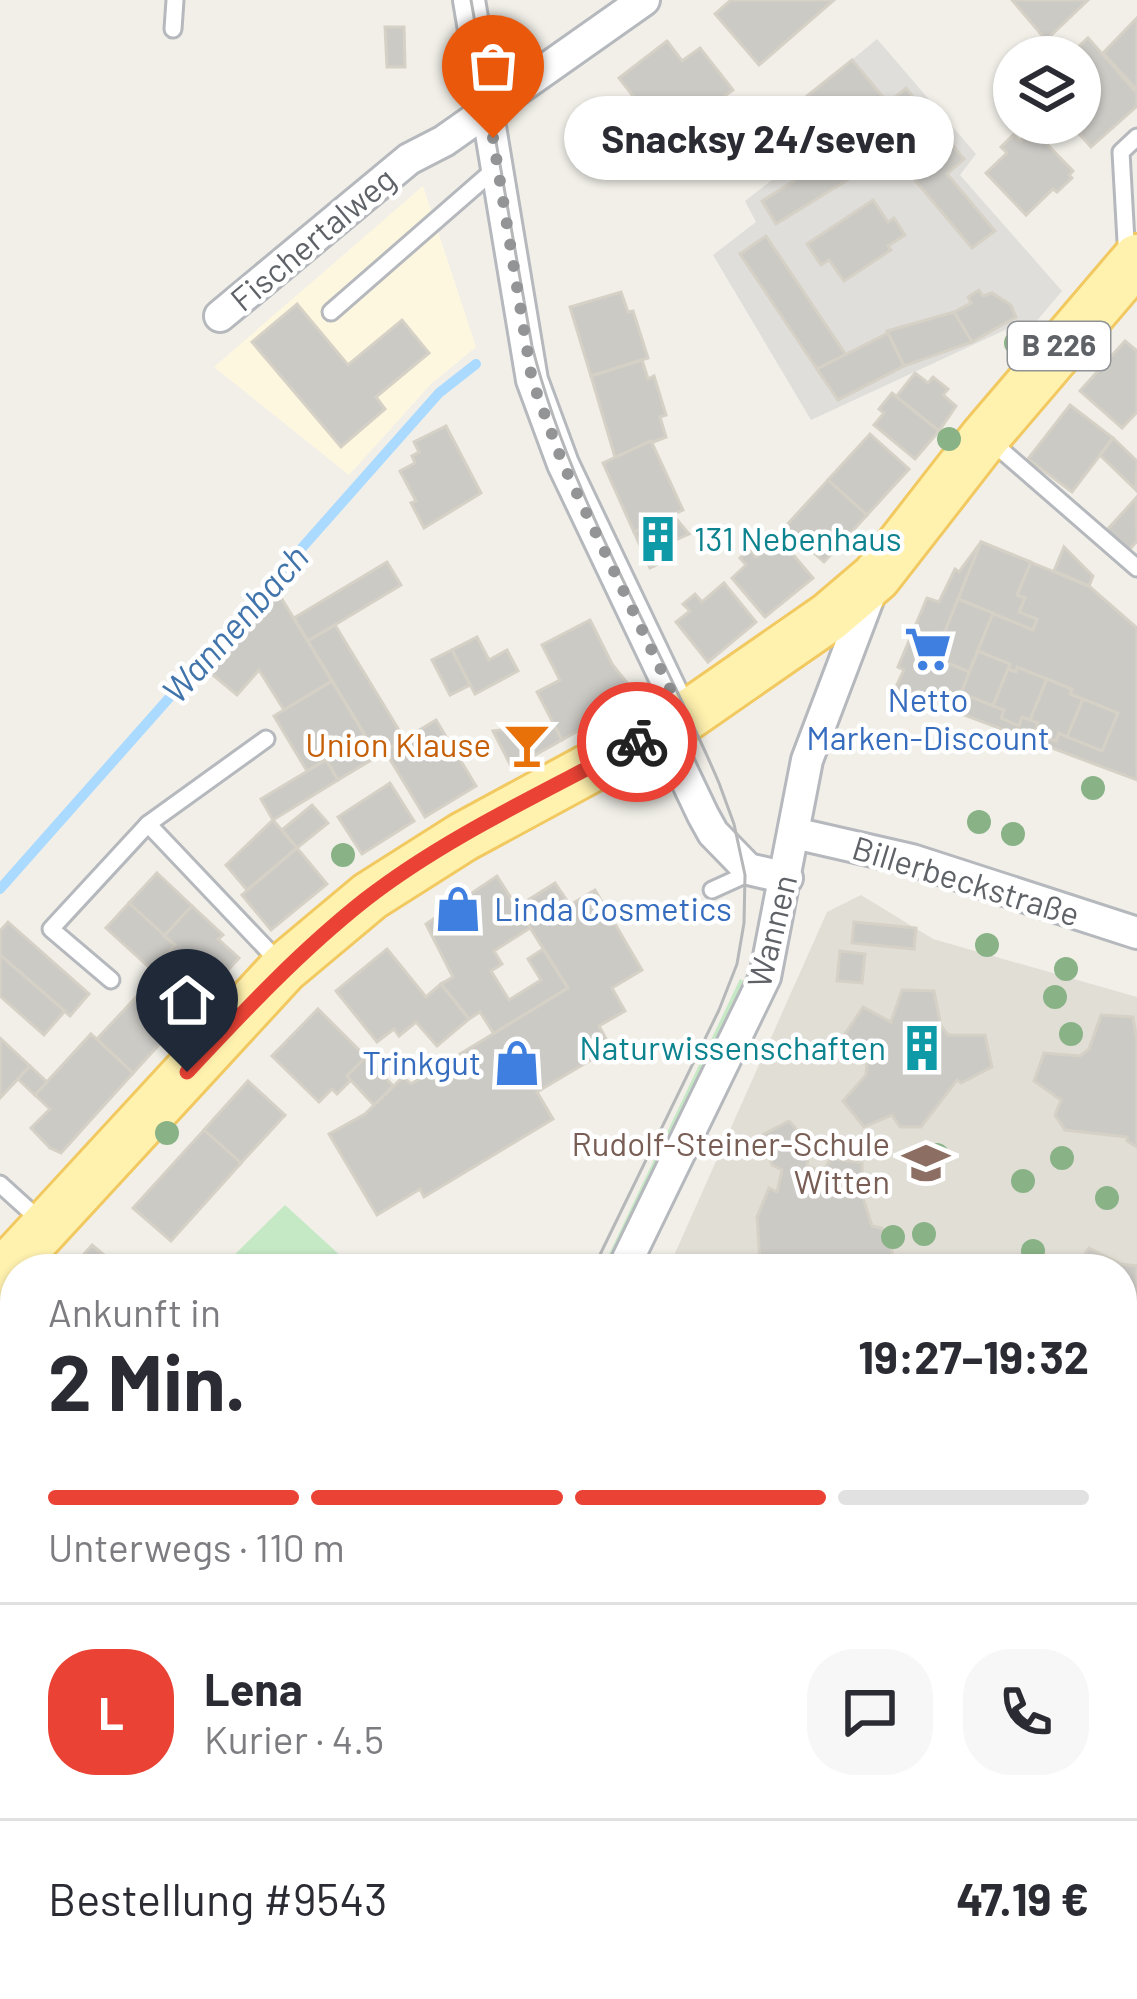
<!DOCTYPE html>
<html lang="de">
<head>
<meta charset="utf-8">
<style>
	:root { --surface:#fff; --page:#f7f7f7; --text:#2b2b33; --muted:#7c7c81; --line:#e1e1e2; --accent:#ea4335 }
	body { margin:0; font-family:Barlow,sans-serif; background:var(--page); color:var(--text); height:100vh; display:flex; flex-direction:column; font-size:45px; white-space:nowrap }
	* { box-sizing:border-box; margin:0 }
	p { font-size:39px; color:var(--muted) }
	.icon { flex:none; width:66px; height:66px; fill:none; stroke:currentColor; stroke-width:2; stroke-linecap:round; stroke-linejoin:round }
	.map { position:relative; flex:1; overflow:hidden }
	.sheet { position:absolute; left:0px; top:1254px; width:1137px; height:747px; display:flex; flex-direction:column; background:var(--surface); border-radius:48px 48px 0 0; box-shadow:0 3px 9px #0004 }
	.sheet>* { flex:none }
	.buttons { position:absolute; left:993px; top:36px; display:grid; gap:24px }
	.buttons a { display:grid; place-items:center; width:108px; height:108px; border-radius:50%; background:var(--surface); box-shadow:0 3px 9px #0004; font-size:60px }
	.pin { position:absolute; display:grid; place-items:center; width:102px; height:102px; color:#fff; margin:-123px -51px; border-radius:50% 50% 50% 0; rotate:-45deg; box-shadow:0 0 12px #0007 }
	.pin .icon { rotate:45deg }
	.courier { position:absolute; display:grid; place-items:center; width:120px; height:120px; margin:-60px; border:9px solid #ea4335; border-radius:50%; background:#fff; color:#222; box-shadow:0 3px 15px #0007 }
	.bubble { position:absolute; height:84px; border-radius:42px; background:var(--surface); box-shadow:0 3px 9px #0004; font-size:39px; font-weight:700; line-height:84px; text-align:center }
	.summary em { font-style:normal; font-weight:700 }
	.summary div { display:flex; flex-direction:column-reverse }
	.summary { display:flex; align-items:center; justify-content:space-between; height:204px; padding:0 48px }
	h1 { font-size:78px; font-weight:700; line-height:90px }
	.bar { display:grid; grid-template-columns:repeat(4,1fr); gap:18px 12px; align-content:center; height:144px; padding:0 48px }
	.bar i { height:15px; border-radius:9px; background:var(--line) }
	.bar .selected { background:var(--accent) }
	.bar p { grid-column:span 4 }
	.line { display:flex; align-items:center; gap:30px; padding:0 48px; border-top:3px solid var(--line) }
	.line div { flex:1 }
	.round { display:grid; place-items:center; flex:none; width:126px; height:126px; border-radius:48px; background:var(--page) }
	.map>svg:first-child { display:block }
	.commercial { fill:#fef7e0 }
	.industrial { fill:#e0deda }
	.education { fill:#e1ded6 }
	.green { fill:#c5e8c5 }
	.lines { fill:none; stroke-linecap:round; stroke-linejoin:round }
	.stream { stroke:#aadaff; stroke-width:10 }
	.building { fill:#cccac5; stroke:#d6d1c6; stroke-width:3 }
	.service-casing { stroke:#b5b8bc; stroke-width:21 }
	.minor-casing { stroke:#b5b8bc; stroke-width:36 }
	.primary-casing { stroke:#f2c960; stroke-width:54 }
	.service { stroke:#fff; stroke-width:15 }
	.minor { stroke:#fff; stroke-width:30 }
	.primary { stroke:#fff2af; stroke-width:48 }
	.tram { stroke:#b6b7b8; stroke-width:3 }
	.tree { fill:#89b387 }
	.done { stroke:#929495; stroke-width:12; stroke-dasharray:0 21.6 }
	.route { stroke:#ea4335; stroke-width:15 }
	.labels { text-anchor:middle; stroke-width:9; stroke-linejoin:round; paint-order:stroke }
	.shield { fill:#fff; stroke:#8f9295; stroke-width:3 }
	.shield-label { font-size:30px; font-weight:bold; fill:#5f6368 }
	.street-label { font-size:33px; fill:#5f6368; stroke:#fff }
	.culture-label { font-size:33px; fill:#0d838f; stroke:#fff; text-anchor:start }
	.shop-label { font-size:33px; fill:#366cbe; stroke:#fff }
	.food-label { font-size:33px; fill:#c56008; stroke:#fff; text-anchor:end }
	.education-label { font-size:33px; fill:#785e54; stroke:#fff; text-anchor:end }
	.water-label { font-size:36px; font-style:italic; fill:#4174aa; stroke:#fff }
</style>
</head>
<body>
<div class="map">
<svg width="1137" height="1999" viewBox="0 0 1137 1999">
	<rect width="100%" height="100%" fill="#f1efe8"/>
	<polygon class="commercial" points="423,186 476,347 431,384 349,475 214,367"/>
	<polygon class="industrial" points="877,39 976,154 960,175 1062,291 1030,329 1020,323 811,420 713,255 756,222 745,201 785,170 761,135"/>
	<polygon class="education" points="861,895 933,939 1137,997 1137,1417 1122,1445 1122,1269 668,1269 827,912"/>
	<g class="green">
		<polygon points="740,979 746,982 733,1013 608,1269 602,1269"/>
		<polygon points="285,1205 355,1269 220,1269"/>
		<polygon points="1122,1790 1137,1799 1137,1897 1122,1893"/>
		<polygon points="0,1845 15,1868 15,1986 93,1986 102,1999 0,1999"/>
	</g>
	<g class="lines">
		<polyline class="stream" points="0,889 439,393 476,364"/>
	</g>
	<g class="building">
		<polygon points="731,0 834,0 759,65 715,14"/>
		<polygon points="1012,0 1088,0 1046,40"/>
		<polygon points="1137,18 1137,90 1103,53"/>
		<polygon points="385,27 404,27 405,67 387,67"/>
		<polygon points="1088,38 1137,93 1137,106 1091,147 1069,123 1080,123 1080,57 1067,57"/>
		<polygon points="667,41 682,61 700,48 733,90 715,103 731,122 684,159 659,127 648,136 634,117 644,110 619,78"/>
		<polygon points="852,60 888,103 906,88 964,159 947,174 995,231 972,248 860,115 832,137 802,100"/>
		<polygon points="802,100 815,115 791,135 802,148 788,159 773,140 784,129 776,119"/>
		<polygon points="1032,129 1073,171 1069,175 1072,178 1057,192 1053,189 1026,215 986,173 1007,153 1001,147 1013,135 1020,141"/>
		<polygon points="834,156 849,179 776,224 762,201"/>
		<polygon points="873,200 888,222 894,218 905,235 888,246 891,250 844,281 829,260 821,265 807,244"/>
		<polygon points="766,236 846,355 817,369 740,254"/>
		<polygon points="979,290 983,296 992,293 1011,305 1016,317 972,342 954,312 971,303 968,297"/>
		<polygon points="621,292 628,312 633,311 648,358 591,376 570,307"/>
		<polygon points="297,304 348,365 402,320 429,353 376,397 385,409 341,447 252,342"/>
		<polygon points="954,312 972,342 904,366 887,331"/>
		<polygon points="888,333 904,366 838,400 817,369"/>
		<polygon points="1125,341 1137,351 1137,412 1122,428 1080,391"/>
		<polygon points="642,360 648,379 654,376 666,415 660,417 666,437 615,457 591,376"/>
		<polygon points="915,373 928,383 933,377 948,389 943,395 956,406 939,431 896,397"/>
		<polygon points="892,393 939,431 915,459 874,425 884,413 879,409"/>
		<polygon points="1070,405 1113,438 1072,492 1028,459"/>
		<polygon points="446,426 481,493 424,528 411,503 416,501 400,471 415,463 412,456 419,452 414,442"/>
		<polygon points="870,434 909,469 867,515 828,480"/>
		<polygon points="1113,438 1137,461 1136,490 1100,455"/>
		<polygon points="651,441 683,510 634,532 603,463"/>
		<polygon points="828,480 867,515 824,562 785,527"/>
		<polygon points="1136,498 1137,541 1129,550 1107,530"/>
		<polygon points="673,515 689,534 669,543 675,556 650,568 634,532"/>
		<polygon points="779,538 813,578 765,617 732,578 746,565 740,558 750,550 756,557"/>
		<polygon points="981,542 1089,586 1137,628 1137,780 895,689 904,670 898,667 927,598 939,602 955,569 959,572"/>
		<polygon points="981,542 1031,562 1017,595 1025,598 1019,612 1037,619 1033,630 958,599"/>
		<polygon points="1064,547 1093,576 1089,586 1054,571"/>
		<polygon points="387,562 401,585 308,641 294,618"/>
		<polygon points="724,583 756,622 708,662 676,622 690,611 683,604 695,594 702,602"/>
		<polygon points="277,591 332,681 284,710 259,670 237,695 207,670"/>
		<polygon points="958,599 993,613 969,672 941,660 946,649 939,646"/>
		<polygon points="590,620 612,664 632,689 630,695 628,703 562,740 537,692 560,680 542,645"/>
		<polygon points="335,625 405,740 378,756 308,641"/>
		<polygon points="477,637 489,660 507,650 518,671 475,694 452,650"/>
		<polygon points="452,650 470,685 450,695 432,660"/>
		<polygon points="978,651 1010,664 993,706 961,693"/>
		<polygon points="1017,667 1047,679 1030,720 1022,717 1019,726 1001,718 1004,710 993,706 1008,669 1016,672"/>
		<polygon points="1047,679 1072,689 1070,694 1083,699 1067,737 1059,733 1056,741 1034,733 1038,723 1030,720"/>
		<polygon points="332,681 365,736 307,771 274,716"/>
		<polygon points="1083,699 1118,713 1102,751 1067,737"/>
		<polygon points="436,720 476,786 425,817 385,751"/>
		<polygon points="553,723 562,740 512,768 493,731"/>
		<polygon points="365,736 378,756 338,780 326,760"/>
		<polygon points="326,760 338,780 273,820 261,799"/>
		<polygon points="390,783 414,821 362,854 338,817"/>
		<polygon points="312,805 328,823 297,848 282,830"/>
		<polygon points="273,820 297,848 247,890 226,865"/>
		<polygon points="297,848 327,884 271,930 242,895"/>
		<polygon points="157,873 192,906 164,936 129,903"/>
		<polygon points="497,876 530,928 494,951 502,964 491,971 509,1000 541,980 528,959 543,949 568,988 494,1034 480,1012 469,1019 441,984 453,977 426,924"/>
		<polygon points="555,883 570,905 595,890 642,970 612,988 625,1011 599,1026 611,1048 537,1092 553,1119 424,1197 420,1189 377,1215 329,1134 365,1114 403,1077 411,1084 568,988 517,907"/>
		<polygon points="129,903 175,945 152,970 106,928"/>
		<polygon points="192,906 223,935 218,939 239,958 189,1012 148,974 175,945 164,936"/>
		<polygon points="8,922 89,994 70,1016 0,955 0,931"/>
		<polygon points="854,922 916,928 914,949 852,943"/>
		<polygon points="387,949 426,997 441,984 469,1019 437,1046 416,1022 399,1036 394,1029 377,1042 336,991"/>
		<polygon points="840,951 865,954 862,983 837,981"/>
		<polygon points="0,955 65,1011 44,1035 0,996"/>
		<polygon points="153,979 189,1012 133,1073 97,1039"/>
		<polygon points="902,990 934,991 941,1026 948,1035 985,1035 992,1067 961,1083 957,1080 921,1127 900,1127 892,1115 864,1127 843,1101 866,1075 867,1061 845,1034 863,1007 891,1022"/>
		<polygon points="318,1009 366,1057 347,1076 351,1080 337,1094 332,1089 319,1102 272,1056"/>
		<polygon points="1101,1015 1133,1017 1137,1041 1137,1147 1127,1141 1127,1137 1065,1130 1055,1115 1061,1100 1034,1081 1044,1053 1080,1056 1089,1049"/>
		<polygon points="91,1034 133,1073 61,1153 50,1148 31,1128 50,1109 35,1095"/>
		<polygon points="0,1038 30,1066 0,1098"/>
		<polygon points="366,1057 393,1086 374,1105 347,1076"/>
		<polygon points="30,1066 47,1082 35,1095 18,1079"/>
		<polygon points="248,1081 285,1115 241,1163 204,1130"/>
		<polygon points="789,1121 810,1144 807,1166 823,1172 831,1158 862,1163 863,1198 872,1226 882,1228 892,1246 892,1269 764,1269 760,1261 757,1217 769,1188 777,1192 782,1170 772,1165 764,1134"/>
		<polygon points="204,1130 241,1163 171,1241 133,1208"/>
		<polygon points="92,1245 121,1269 71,1269"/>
		<polygon points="1089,1248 1121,1264 1137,1266 1137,1385 1128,1385 1122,1366 1122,1269 1074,1269"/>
		<polygon points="1136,1489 1137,1489 1137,1534 1122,1528"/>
		<polygon points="1122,1528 1137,1534 1136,1626 1122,1620"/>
		<polygon points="12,1648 15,1695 0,1706 0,1656"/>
		<polygon points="473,1986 524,1986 521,1999 471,1993"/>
		<polygon points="593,1986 624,1986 621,1999 591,1998"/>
		<polygon points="624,1986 653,1986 651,1999 621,1999"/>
		<polygon points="653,1986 682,1986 680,1999 651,1999"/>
		<polygon points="718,1986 766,1986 791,1991 790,1999 715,1999"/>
	</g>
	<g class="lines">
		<defs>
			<g id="service">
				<polyline points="173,29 175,0"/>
				<polyline points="1127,259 1121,152 1137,137"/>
				<polyline points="331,312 495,169"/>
				<polyline points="992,442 1137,568"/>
				<polyline points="266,739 148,824 278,961"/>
				<polyline points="712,890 745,875 748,869"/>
				<polyline points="111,980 51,929 148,824"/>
				<polyline points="0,1184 43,1223"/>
				<polyline points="0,1391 15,1370"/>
			</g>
			<g id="minor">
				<polyline points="469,0 532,380 563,464 674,697 673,752 703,815 713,833 748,869 787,878"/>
				<polyline points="220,316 409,159 444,141 644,0"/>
				<polyline points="794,833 912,860 1137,933"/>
				<polyline points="623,1269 765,977 807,760 873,586"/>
				<polyline points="0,1794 15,1816"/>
				<polyline points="130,1986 138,1999"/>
				<polyline points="380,1986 390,1999"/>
				<polyline points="326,1999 329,1986"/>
			</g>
			<polyline id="primary" points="0,1276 284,968 370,896 463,837 688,715 829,617 876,577 985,437 1137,259"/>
		</defs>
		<use href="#service" class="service-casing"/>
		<use href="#minor" class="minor-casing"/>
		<use href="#primary" class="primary-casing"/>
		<use href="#service" class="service"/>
		<use href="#minor" class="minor"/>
		<use href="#primary" class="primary"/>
		<g class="tram">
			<path d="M471,0l61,346c39,154 125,291 187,437l15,41 11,51 -1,48 -7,41 -18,46 -126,259"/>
			<polyline points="296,1999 299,1986"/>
		</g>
	</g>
	<g class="tree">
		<circle cx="1016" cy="343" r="12"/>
		<circle cx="949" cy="439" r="12"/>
		<circle cx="1093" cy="788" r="12"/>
		<circle cx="979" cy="822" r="12"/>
		<circle cx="1013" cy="834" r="12"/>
		<circle cx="343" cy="855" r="12"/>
		<circle cx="987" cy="945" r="12"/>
		<circle cx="1066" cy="969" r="12"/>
		<circle cx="1055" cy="997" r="12"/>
		<circle cx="1071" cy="1034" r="12"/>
		<circle cx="167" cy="1133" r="12"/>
		<circle cx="937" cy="1155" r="12"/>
		<circle cx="1062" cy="1158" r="12"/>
		<circle cx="1023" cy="1181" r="12"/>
		<circle cx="1107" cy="1198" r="12"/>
		<circle cx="924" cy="1234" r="12"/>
		<circle cx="893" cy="1237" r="12"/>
		<circle cx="1033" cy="1251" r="12"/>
	</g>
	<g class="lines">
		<polyline class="done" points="493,138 532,380 563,464 674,697 675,721 637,742"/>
		<path class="route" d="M187,1072c57,-61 113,-121 179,-173 81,-63 181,-108 271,-157"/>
	</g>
	<defs>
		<symbol id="building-bare" viewBox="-9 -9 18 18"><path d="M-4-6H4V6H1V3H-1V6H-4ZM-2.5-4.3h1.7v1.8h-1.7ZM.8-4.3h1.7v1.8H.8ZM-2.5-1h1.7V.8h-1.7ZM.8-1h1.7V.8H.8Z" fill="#0f9aa8" stroke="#fff" stroke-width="2.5" paint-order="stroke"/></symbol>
		<symbol id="supermarket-bare" viewBox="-9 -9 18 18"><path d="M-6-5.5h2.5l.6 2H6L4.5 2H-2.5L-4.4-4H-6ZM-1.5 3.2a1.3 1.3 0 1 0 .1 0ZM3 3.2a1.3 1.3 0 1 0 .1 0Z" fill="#3f7fe0" stroke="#fff" stroke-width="2.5" paint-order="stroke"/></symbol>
		<symbol id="bar-bare" viewBox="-9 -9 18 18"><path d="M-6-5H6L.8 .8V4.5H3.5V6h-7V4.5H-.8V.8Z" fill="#e8710a" stroke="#fff" stroke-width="2.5" paint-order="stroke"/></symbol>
		<symbol id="shop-bare" viewBox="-9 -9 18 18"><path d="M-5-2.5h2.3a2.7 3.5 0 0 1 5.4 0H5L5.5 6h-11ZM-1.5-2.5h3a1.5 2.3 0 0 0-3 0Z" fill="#3f7fe0" stroke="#fff" stroke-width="2.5" paint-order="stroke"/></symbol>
		<symbol id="school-bare" viewBox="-9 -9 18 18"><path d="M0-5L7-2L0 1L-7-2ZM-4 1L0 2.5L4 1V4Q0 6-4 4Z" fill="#8d6e63" stroke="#fff" stroke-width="2.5" paint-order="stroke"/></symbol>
	</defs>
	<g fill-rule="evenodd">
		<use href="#building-bare" x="625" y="506" width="66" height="66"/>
		<use href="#supermarket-bare" x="895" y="616" width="66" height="66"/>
		<use href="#bar-bare" x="494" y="712" width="66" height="66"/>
		<use href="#shop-bare" x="425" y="876" width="66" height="66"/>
		<use href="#building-bare" x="889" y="1015" width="66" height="66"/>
		<use href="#shop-bare" x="484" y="1030" width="66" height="66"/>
		<use href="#school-bare" x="893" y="1130" width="66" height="66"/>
	</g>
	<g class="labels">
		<rect class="shield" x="1008" y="322" width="102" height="48" rx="9"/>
		<g class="shield-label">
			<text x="1059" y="356">B 226</text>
		</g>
		<g class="street-label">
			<text transform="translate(313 239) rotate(-40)" y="12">Fischertalweg</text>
			<text transform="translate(966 881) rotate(17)" y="12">Billerbeckstraße</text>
			<text transform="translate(772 931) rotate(-76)" y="12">Wannen</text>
		</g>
		<g class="culture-label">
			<text x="694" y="551">131 Nebenhaus</text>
			<text x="886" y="1060" text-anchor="end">Naturwissenschaften</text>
		</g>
		<g class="shop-label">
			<text x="928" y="712">Netto<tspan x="928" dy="38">Marken-Discount</tspan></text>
			<text x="494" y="921" text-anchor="start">Linda Cosmetics</text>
			<text x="481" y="1075" text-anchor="end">Trinkgut</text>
		</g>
		<g class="food-label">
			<text x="491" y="757">Union Klause</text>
		</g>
		<g class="education-label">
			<text x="890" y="1156">Rudolf-Steiner-Schule<tspan x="890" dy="38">Witten</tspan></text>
		</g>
		<g class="water-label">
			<text transform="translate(235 624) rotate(-48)" y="13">Wannenbach</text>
		</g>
	</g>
</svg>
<div class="buttons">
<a><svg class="icon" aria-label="layers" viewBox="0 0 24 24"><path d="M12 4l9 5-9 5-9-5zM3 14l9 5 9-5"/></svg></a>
</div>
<div class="pin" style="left:493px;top:138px;background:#ea580c"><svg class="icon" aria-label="bag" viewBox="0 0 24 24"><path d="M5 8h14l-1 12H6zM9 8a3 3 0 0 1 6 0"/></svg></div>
<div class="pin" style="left:187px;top:1072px;background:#1f2937"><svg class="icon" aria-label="home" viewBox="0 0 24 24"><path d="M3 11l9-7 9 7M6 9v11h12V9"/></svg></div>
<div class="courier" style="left:637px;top:742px"><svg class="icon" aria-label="bike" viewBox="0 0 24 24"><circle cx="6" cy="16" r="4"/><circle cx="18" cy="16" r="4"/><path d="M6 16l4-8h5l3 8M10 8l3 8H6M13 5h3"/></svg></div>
<div class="bubble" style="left:564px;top:96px;width:390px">Snacksy 24/seven</div>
<section class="sheet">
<div class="summary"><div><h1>2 Min.</h1><p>Ankunft in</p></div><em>19:27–19:32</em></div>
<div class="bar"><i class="selected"></i><i class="selected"></i><i class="selected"></i><i></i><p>Unterwegs · 110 m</p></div>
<div class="line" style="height:216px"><b class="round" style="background:var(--accent);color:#fff">L</b><div><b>Lena</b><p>Kurier · 4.5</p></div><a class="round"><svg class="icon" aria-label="chat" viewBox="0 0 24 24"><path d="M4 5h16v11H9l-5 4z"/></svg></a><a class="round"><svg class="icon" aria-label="phone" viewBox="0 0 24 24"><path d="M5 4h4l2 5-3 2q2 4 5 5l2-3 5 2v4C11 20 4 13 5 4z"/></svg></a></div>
<div class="line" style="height:156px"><div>Bestellung #9543</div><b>47.19 €</b></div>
</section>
</div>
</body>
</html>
